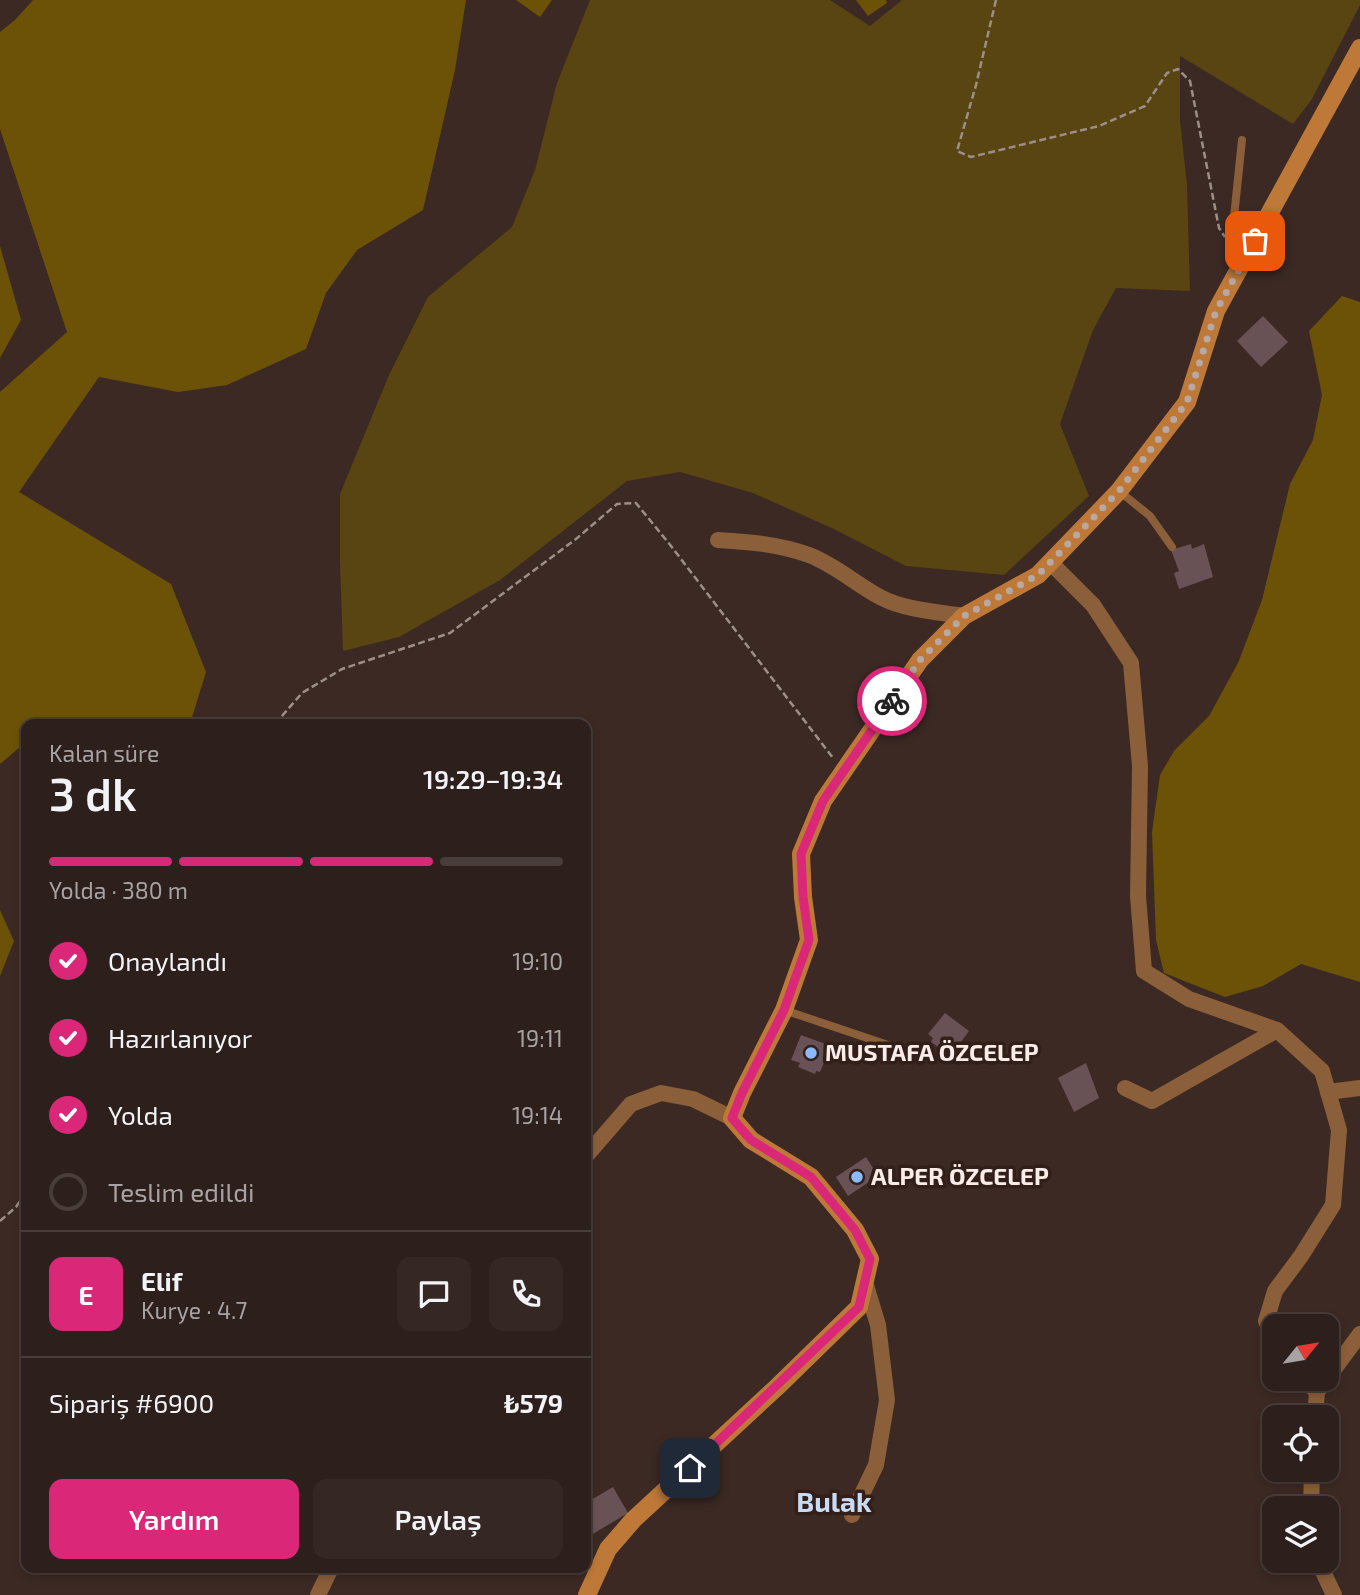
<!DOCTYPE html>
<html lang="tr">
<head>
<meta charset="utf-8">
<style>
	:root { --surface:#2d1f1b; --page:#352724; --text:#f1f3f6; --muted:#a7a2a3; --line:#483d3a; --accent:#db2777 }
	body { margin:0; font-family:"Exo 2",sans-serif; background:var(--page); color:var(--text); height:100vh; display:flex; flex-direction:column; font-size:26px; white-space:nowrap }
	* { box-sizing:border-box; margin:0 }
	p { font-size:23px; color:var(--muted) }
	.icon { flex:none; width:38px; height:38px; fill:none; stroke:currentColor; stroke-width:2; stroke-linecap:round; stroke-linejoin:round }
	.map { position:relative; flex:1; overflow:hidden }
	.details { position:absolute; left:21px; top:719px; width:570px; height:854px; display:flex; flex-direction:column; background:var(--surface); border-radius:14px; box-shadow:0 4px 10px #0003,0 0 0 2px var(--line) }
	.details>* { flex:none }
	.needle { width:46px; rotate:60deg }
	.fabs { position:absolute; left:1262px; top:1314px; display:grid; gap:14px }
	.fabs a { display:grid; place-items:center; width:77px; height:77px; border-radius:14px; background:var(--surface); box-shadow:0 4px 10px #0003,0 0 0 2px var(--line); font-size:35px }
	.pin { position:absolute; display:grid; place-items:center; width:60px; height:60px; color:#fff; margin:-30px; border-radius:14px; box-shadow:0 4px 10px #0006 }
	.courier { position:absolute; display:grid; place-items:center; width:70px; height:70px; margin:-35px; border:5px solid #db2777; border-radius:50%; background:#fff; color:#222; box-shadow:0 2px 9px #0007 }
	.head em { font-style:normal; font-weight:600 }
	.head div { display:flex; flex-direction:column-reverse }
	.head { display:flex; align-items:center; justify-content:space-between; height:119px; padding:0 28px }
	h1 { font-size:46px; font-weight:600; line-height:52px }
	.bar { display:grid; grid-template-columns:repeat(4,1fr); gap:10px 7px; align-content:center; height:84px; padding:0 28px }
	.bar i { height:9px; border-radius:5px; background:var(--line) }
	.bar .active { background:var(--accent) }
	.bar p { grid-column:span 4 }
	.line { display:flex; align-items:center; gap:18px; padding:0 28px; border-top:2px solid var(--line) }
	.line div { flex:1 }
	.round { display:grid; place-items:center; flex:none; width:74px; height:74px; border-radius:14px; background:var(--page) }
	ol { padding:0 28px; list-style:none }
	li { display:flex; align-items:center; gap:21px; height:77px }
	li p { margin-inline-start:auto }
	li .icon { padding:7px; border-radius:50%; background:var(--accent); color:#fff; stroke-width:4 }
	li:last-child { color:var(--muted) }
	li i { width:38px; height:38px; border:4px solid var(--line); border-radius:50% }
	.action { display:flex; gap:14px; margin-top:auto; padding:14px 28px }
	.action a { flex:1; height:80px; border-radius:14px; background:var(--accent); color:#fff; font-size:28px; font-weight:600; line-height:80px; text-align:center }
	.action a+a { background:var(--page); color:var(--text) }
	.map>svg:first-child { display:block }
	.green { fill:#584512 }
	.forest { fill:#6b5206 }
	.building { fill:#685256 }
	.lines { fill:none; stroke-linecap:round; stroke-linejoin:round }
	.path { stroke:#9d8e8a; stroke-width:2.5; stroke-dasharray:7 3.5; stroke-linecap:butt }
	.lane { stroke:#8b5f39; stroke-width:8 }
	.street { stroke:#8b5f39; stroke-width:16 }
	.secondary { stroke:#be7939; stroke-width:18 }
	.done { stroke:#b7a8a4; stroke-width:7; stroke-dasharray:0 12.6 }
	.route { stroke:#db2777; stroke-width:9 }
	.poi-dot { fill:#8cb9fc; stroke:#321f1a; stroke-width:2.5 }
	.labels { text-anchor:middle; stroke-width:7; stroke-linejoin:round; paint-order:stroke }
	.poi-label { font-size:24px; font-weight:bold; fill:#f9ece9; stroke:#321f1a; text-anchor:start }
	.quarter-label { font-size:28px; font-weight:bold; fill:#c9daf3; stroke:#321f1a }
</style>
</head>
<body>
<div class="map">
<svg width="1360" height="1595" viewBox="0 0 1360 1595">
	<rect width="100%" height="100%" fill="#3c2924"/>
	<polygon class="green" points="590,0 830,0 870,26 902,0 1360,0 1360,5 1312,99 1293,124 1180,56 1180,121 1187,185 1190,291 1116,288 1093,330 1060,424 1089,496 1004,575 906,566 834,529 753,493 680,472 627,481 500,580 399,637 343,651 340,562 340,494 389,375 428,297 512,227 535,170 557,83"/>
	<g class="forest">
		<polygon points="33,0 466,0 455,70 423,210 357,250 326,293 306,349 227,385 178,392 99,377 19,492 171,584 206,672 190,724 26,724 26,742 0,764 0,392 67,332 0,129 0,32 15,20"/>
		<polygon points="516,0 552,0 540,17"/>
		<polygon points="856,0 886,0 887,3 868,16"/>
		<polygon points="0,246 21,320 0,358"/>
		<polygon points="1342,296 1360,302 1360,982 1301,964 1263,986 1225,997 1164,973 1156,940 1152,832 1160,775 1174,751 1209,716 1238,663 1262,600 1290,484 1313,440 1322,395 1309,331"/>
		<polygon points="0,910 14,941 0,976"/>
	</g>
	<g class="building">
		<polygon points="1263,316 1288,342 1261,367 1237,341"/>
		<polygon points="1191,544 1192,549 1204,544 1213,577 1179,589 1174,573 1179,571 1171,550"/>
		<polygon points="945,1013 969,1031 953,1053 948,1050 946,1053 931,1042 933,1038 928,1034"/>
		<polygon points="801,1035 831,1046 820,1072 816,1071 815,1074 798,1067 800,1063 791,1060"/>
		<polygon points="1086,1063 1099,1098 1074,1112 1058,1078"/>
		<polygon points="866,1157 878,1176 848,1196 836,1177"/>
		<polygon points="613,1487 628,1513 586,1538 586,1503"/>
	</g>
	<g class="lines">
		<g class="path">
			<polyline points="996,0 976,85 957,151 971,157 1099,126 1145,106 1167,73 1178,69 1190,81 1219,228 1225,237"/>
			<polyline points="275,724 302,693 342,669 450,633 576,539 617,504 636,503 671,546 833,758"/>
			<polyline points="0,1221 16,1207 26,1192"/>
		</g>
		<g class="lane">
			<polyline points="1242,140 1234,217 1238,233 1255,241"/>
			<polyline points="1119,491 1150,516 1172,547"/>
			<polyline points="784,1010 894,1047"/>
		</g>
		<g class="street">
			<path d="M718,540c31,2 61,4 91,15 26,10 47,29 71,42 24,13 58,15 84,19"/>
			<polyline points="1050,562 1093,605 1131,663 1140,766 1138,896 1144,971 1189,999 1277,1030 1322,1071 1339,1130 1333,1205 1301,1256 1275,1291 1266,1321 1274,1340"/>
			<polyline points="1125,1088 1152,1101 1277,1030"/>
			<polyline points="1328,1092 1360,1088"/>
			<polyline points="586,1156 631,1104 661,1093 693,1099 732,1118"/>
			<polyline points="1304,1379 1317,1392 1315,1418"/>
			<polyline points="1317,1392 1360,1334"/>
			<polyline points="1311,1508 1312,1470"/>
			<polyline points="852,1515 876,1465 887,1400 878,1325 865,1282"/>
			<polyline points="1318,1561 1334,1595"/>
			<polyline points="318,1595 331,1568"/>
		</g>
		<polyline class="secondary" points="587,1595 608,1549 633,1520 777,1387 859,1307 870,1259 855,1230 811,1177 751,1140 732,1118 742,1093 784,1010 809,940 803,897 801,854 823,801 920,660 964,616 1038,575 1119,491 1187,402 1216,311 1360,48"/>
	</g>
	<g class="lines">
		<polyline class="done" points="892,701 920,660 964,616 1038,575 1119,491 1187,402 1216,311 1255,241"/>
		<polyline class="route" points="690,1468 859,1307 870,1259 855,1230 811,1177 751,1140 732,1118 742,1093 784,1010 809,940 803,897 801,854 823,801 892,701"/>
	</g>
	<g class="poi-dot">
		<circle cx="811" cy="1053" r="7"/>
		<circle cx="857" cy="1177" r="7"/>
	</g>
	<g class="labels">
		<g class="poi-label">
			<text x="825" y="1061">MUSTAFA ÖZCELEP</text>
			<text x="871" y="1185">ALPER ÖZCELEP</text>
		</g>
		<g class="quarter-label">
			<text x="834" y="1512">Bulak</text>
		</g>
	</g>
</svg>
<div class="fabs">
<a><svg class="needle" viewBox="-14 -14 28 28"><path d="M0-13l5 13h-10z" fill="#e53935"/><path d="M0 13l5-13h-10z" fill="#a7a2a3"/></svg></a>
<a><svg class="icon" aria-label="locate" viewBox="0 0 24 24"><circle cx="12" cy="12" r="6"/><path d="M12 2v4M12 18v4M2 12h4M18 12h4"/></svg></a>
<a><svg class="icon" aria-label="layers" viewBox="0 0 24 24"><path d="M12 4l9 5-9 5-9-5zM3 14l9 5 9-5"/></svg></a>
</div>
<div class="pin" style="left:1255px;top:241px;background:#ea580c"><svg class="icon" aria-label="bag" viewBox="0 0 24 24"><path d="M5 8h14l-1 12H6zM9 8a3 3 0 0 1 6 0"/></svg></div>
<div class="pin" style="left:690px;top:1468px;background:#1f2937"><svg class="icon" aria-label="home" viewBox="0 0 24 24"><path d="M3 11l9-7 9 7M6 9v11h12V9"/></svg></div>
<div class="courier" style="left:892px;top:701px"><svg class="icon" aria-label="bike" viewBox="0 0 24 24"><circle cx="6" cy="16" r="4"/><circle cx="18" cy="16" r="4"/><path d="M6 16l4-8h5l3 8M10 8l3 8H6M13 5h3"/></svg></div>
<section class="details">
<div class="head"><div><h1>3 dk</h1><p>Kalan süre</p></div><em>19:29–19:34</em></div>
<div class="bar"><i class="active"></i><i class="active"></i><i class="active"></i><i></i><p>Yolda · 380 m</p></div>
<ol>
<li><svg class="icon" aria-label="check" viewBox="0 0 24 24"><path d="M5 12l5 5 9-10"/></svg>Onaylandı<p>19:10</p></li>
<li><svg class="icon" aria-label="check" viewBox="0 0 24 24"><path d="M5 12l5 5 9-10"/></svg>Hazırlanıyor<p>19:11</p></li>
<li><svg class="icon" aria-label="check" viewBox="0 0 24 24"><path d="M5 12l5 5 9-10"/></svg>Yolda<p>19:14</p></li>
<li><i></i>Teslim edildi</li>
</ol>
<div class="line" style="height:126px"><b class="round" style="background:var(--accent);color:#fff">E</b><div><b>Elif</b><p>Kurye · 4.7</p></div><a class="round"><svg class="icon" aria-label="chat" viewBox="0 0 24 24"><path d="M4 5h16v11H9l-5 4z"/></svg></a><a class="round"><svg class="icon" aria-label="phone" viewBox="0 0 24 24"><path d="M5 4h4l2 5-3 2q2 4 5 5l2-3 5 2v4C11 20 4 13 5 4z"/></svg></a></div>
<div class="line" style="height:91px"><div>Sipariş #6900</div><b>₺579</b></div>
<div class="action"><a>Yardım</a><a>Paylaş</a></div>
</section>
</div>
</body>
</html>
